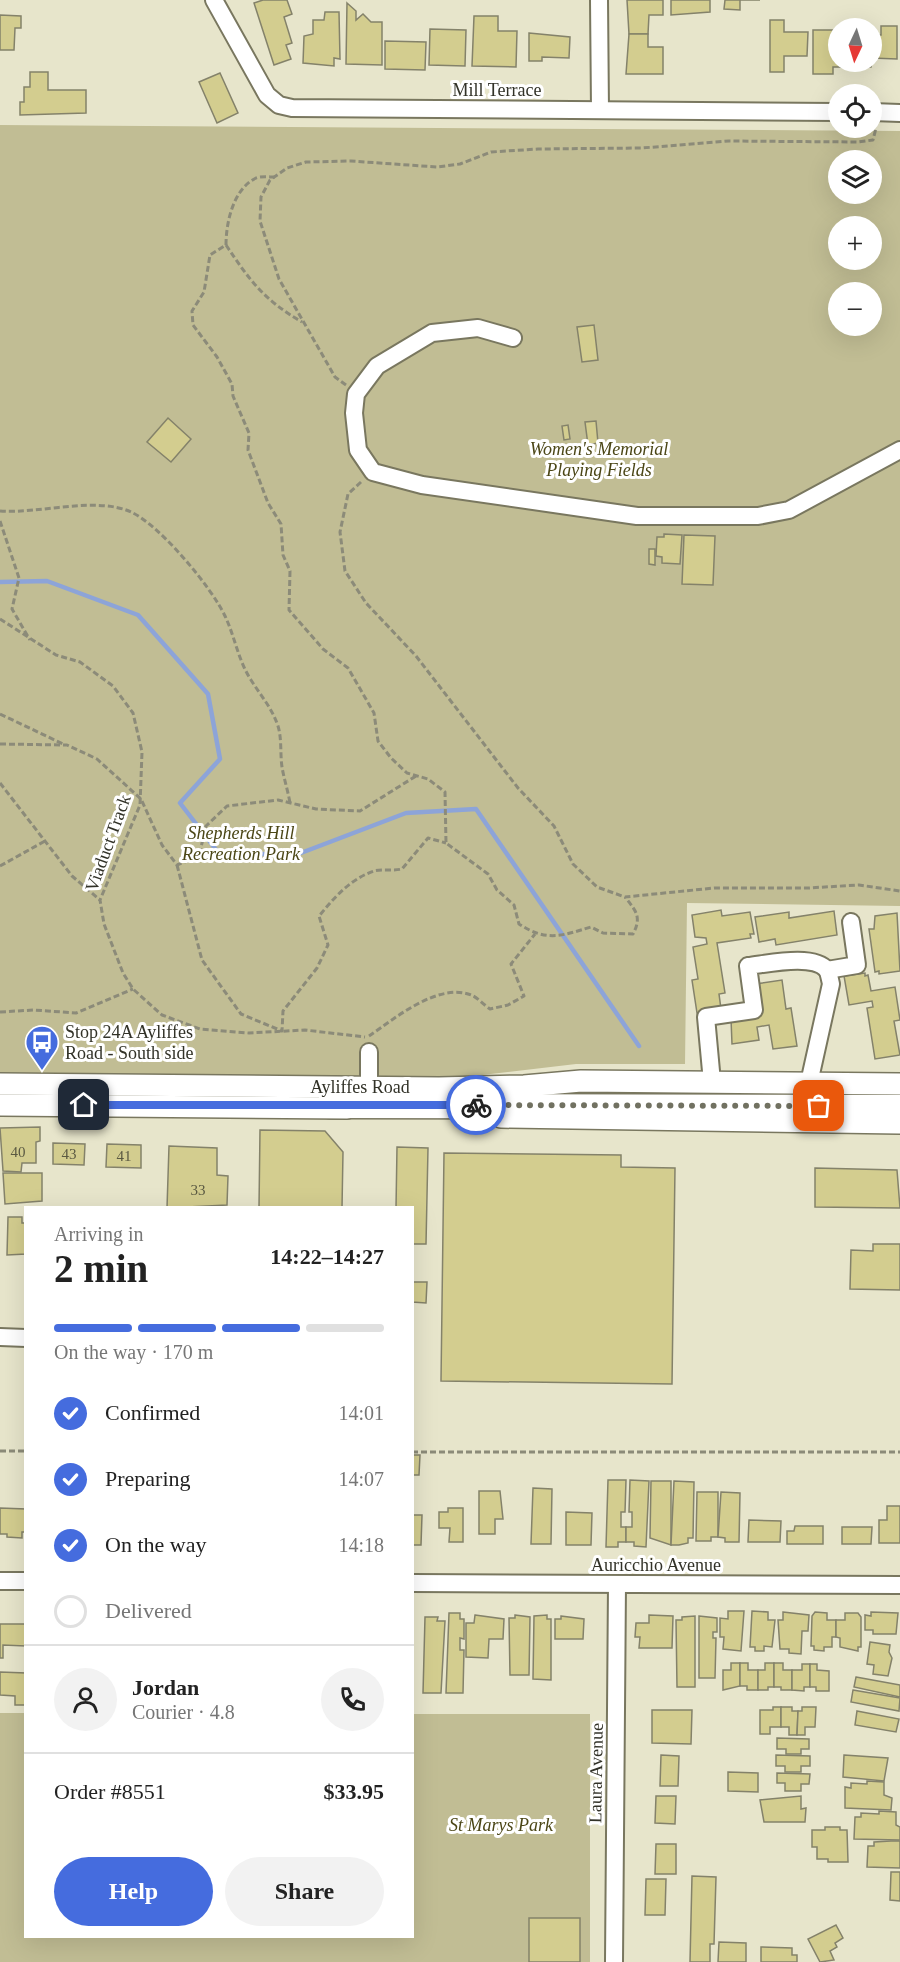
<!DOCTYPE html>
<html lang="en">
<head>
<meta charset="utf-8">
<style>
	:root { --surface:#fff; --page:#f2f2f2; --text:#222; --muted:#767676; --line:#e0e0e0; --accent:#456cde }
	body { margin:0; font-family:"Times New Roman",serif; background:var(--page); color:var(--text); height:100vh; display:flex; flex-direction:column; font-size:22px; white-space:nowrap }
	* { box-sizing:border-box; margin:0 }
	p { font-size:20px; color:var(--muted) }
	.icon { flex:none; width:33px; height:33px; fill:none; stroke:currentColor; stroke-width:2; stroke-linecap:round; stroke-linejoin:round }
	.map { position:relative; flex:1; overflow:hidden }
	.panel { position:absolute; left:24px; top:1206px; width:390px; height:732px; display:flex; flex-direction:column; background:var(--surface); border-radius:0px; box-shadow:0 6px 24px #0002 }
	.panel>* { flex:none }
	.needle { width:39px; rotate:184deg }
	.controls { position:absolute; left:828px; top:18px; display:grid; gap:12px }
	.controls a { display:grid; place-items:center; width:54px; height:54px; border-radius:50%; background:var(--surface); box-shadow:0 6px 24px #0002; font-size:30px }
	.pin { position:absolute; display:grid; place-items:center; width:51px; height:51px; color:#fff; margin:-26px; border-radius:12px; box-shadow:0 3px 9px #0006 }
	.courier { position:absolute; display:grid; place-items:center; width:60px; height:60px; margin:-30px; border:4px solid #456cde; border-radius:50%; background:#fff; color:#222; box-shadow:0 2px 8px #0007 }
	.headline em { font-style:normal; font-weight:800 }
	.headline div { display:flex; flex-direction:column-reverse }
	.headline { display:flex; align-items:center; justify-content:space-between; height:102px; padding:0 30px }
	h1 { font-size:39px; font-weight:800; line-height:45px }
	.bar { display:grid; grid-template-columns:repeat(4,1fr); gap:9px 6px; align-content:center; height:72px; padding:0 30px }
	.bar i { height:8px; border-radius:4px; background:var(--line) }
	.bar .selected { background:var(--accent) }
	.bar p { grid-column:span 4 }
	.line { display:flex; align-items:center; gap:15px; padding:0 30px; border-top:2px solid var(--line) }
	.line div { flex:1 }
	.round { display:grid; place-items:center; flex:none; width:63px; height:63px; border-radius:32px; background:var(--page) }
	ol { padding:0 30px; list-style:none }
	li { display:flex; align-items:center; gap:18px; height:66px }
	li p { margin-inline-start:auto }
	li .icon { padding:6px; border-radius:50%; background:var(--accent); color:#fff; stroke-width:4 }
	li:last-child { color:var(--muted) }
	li i { width:33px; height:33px; border:3px solid var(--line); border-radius:50% }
	.primary-button { display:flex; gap:12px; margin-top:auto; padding:12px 30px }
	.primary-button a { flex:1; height:69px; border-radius:36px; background:var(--accent); color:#fff; font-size:24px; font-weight:800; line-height:69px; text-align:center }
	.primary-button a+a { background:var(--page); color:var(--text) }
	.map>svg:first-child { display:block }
	.green { fill:#c1bd94; fill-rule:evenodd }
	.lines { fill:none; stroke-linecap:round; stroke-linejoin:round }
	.stream { stroke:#8da4d8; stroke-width:4.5 }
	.building { fill:#d3cd8f; stroke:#84826a; stroke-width:1.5 }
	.minor-casing { stroke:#79775f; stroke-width:20 }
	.major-casing { stroke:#79775f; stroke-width:24 }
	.highway-casing { stroke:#79775f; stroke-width:27 }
	.path { stroke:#8c8b79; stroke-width:3; stroke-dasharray:6 3; stroke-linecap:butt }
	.minor { stroke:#fff; stroke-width:16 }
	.major { stroke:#fff; stroke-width:21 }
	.highway { stroke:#fff; stroke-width:24 }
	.done { stroke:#717161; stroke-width:6; stroke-dasharray:0 10.8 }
	.route { stroke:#456cde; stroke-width:8 }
	.labels { text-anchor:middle; stroke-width:6; stroke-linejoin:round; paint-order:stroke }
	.number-label { font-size:15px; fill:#5a5942 }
	.street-label { font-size:18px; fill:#323228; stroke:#fff }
	.park-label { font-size:18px; font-style:italic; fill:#4b4616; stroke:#fff }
	.poi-label { font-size:18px; fill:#323228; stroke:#fff; text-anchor:start }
</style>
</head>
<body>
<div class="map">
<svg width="900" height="1962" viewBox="0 0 900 1962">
	<rect width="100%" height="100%" fill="#e7e5cb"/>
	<g class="green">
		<path d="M0,125l900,6v775l-213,-3 -2,161h-109l-207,24 -369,-4zM838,160h34v34h-34zM838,226h34v34h-34zM838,292h34v34h-34z"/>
		<polygon points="0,1713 25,1713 26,1936 412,1936 413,1714 590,1714 590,1962 0,1962"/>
	</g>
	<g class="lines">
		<polyline class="stream" points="0,582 47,581 138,615 208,694 220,759 180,803 217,851 293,856 406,813 476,809 639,1046"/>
	</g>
	<g class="building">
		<polygon points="263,0 287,0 292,14 284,17 292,43 286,45 291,59 274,65 254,3"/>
		<polygon points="627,0 663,0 663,15 649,15 648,34 629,34"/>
		<polygon points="671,0 710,0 710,12 671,15"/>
		<polygon points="725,0 760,0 740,0 740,10 724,9"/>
		<polygon points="347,3 356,11 356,20 363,14 371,22 382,22 382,65 346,64"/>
		<polygon points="325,12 339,12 340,59 334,58 334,66 303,63 304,36 313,34 313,20 324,20"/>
		<polygon points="0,15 21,16 21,28 15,28 14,50 0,50"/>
		<polygon points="474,16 498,16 498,31 517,31 516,67 472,66"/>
		<polygon points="770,20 784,20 784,32 808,32 807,56 784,56 784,72 770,72"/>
		<polygon points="881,26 897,26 897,59 872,58 871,67 856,67 856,62 872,62 872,35 881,35"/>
		<polygon points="430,29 466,30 465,66 429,65"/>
		<polygon points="813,30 833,30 833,33 838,33 838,62 851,62 851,67 833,67 833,74 813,74"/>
		<polygon points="529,33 570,37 569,58 542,57 542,61 529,61"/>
		<polygon points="629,34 648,34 648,47 663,47 663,74 626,74"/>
		<polygon points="385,41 426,42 425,70 385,69"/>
		<polygon points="30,72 48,72 48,90 86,90 86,113 20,115 20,102 24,102 24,87 30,87"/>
		<polygon points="220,73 238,113 217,123 199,82"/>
		<polygon points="594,325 598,360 582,362 577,327"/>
		<polygon points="168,418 191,439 171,462 147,442"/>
		<polygon points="596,421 598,443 588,445 585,422"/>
		<polygon points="568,425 570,439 564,440 562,426"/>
		<polygon points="664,534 682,535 680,564 662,563 662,557 656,556 657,537 664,537"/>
		<polygon points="684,535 715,536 713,585 682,584"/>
		<polygon points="649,549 655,549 655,565 649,564"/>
		<polygon points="721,910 722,916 750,912 754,934 750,934 751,938 717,943 725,993 719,994 721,1009 697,1013 692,980 698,979 693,947 707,944 706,938 695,937 692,915"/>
		<polygon points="834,911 837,935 776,945 775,939 759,942 755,917 789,912 789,918"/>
		<polygon points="897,913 900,971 879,974 879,971 875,972 869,929 874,929 875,916"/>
		<polygon points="865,973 865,976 868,975 871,991 895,987 900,1020 894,1021 900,1055 875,1059 867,1008 873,1007 872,1001 849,1005 844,976"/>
		<polygon points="782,980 786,1009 791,1008 797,1046 773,1049 769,1025 757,1027 759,1040 732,1044 731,1019 761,1014 756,984"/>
		<polygon points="40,1127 40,1141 36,1142 36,1163 22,1163 21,1172 3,1171 0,1128"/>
		<polygon points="260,1130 325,1131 343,1152 342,1208 259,1208"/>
		<polygon points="53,1143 85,1144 84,1165 53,1164"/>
		<polygon points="107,1144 141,1145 141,1168 106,1167"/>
		<polygon points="169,1146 217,1148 217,1175 228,1176 227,1205 167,1208"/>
		<polygon points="397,1147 428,1148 426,1244 412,1244 412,1208 396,1208"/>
		<polygon points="444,1153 621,1155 621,1167 675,1168 672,1384 441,1381"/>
		<polygon points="815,1168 897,1170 900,1208 815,1207"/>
		<polygon points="3,1173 42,1173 42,1201 5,1204"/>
		<polygon points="8,1217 22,1217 22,1223 26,1223 26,1254 7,1255"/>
		<polygon points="873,1244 900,1244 900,1290 850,1289 851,1250 873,1251"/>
		<polygon points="412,1282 427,1282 426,1303 412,1302"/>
		<polygon points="412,1455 420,1455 419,1475 412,1475"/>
		<polygon points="608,1480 626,1480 625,1512 621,1512 621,1527 626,1527 626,1542 618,1542 618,1547 606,1547"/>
		<polygon points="630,1480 649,1481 646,1547 634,1546 634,1542 626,1542 626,1527 632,1527 632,1512 629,1512"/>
		<polygon points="651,1481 671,1481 671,1545 650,1538"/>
		<polygon points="674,1481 694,1482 693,1538 688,1538 688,1543 679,1545 671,1545"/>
		<polygon points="533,1488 552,1489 551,1544 531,1544"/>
		<polygon points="479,1491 500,1491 503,1519 495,1519 495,1534 479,1534"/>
		<polygon points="697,1492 718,1492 718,1537 711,1537 711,1541 696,1541"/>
		<polygon points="721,1492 740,1493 739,1542 725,1542 725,1538 718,1537"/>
		<polygon points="887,1506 900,1506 900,1543 879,1543 879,1520 887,1520"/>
		<polygon points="0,1508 26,1509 26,1532 22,1532 22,1538 7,1537 7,1534 0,1534"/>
		<polygon points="448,1508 463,1508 463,1542 449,1542 450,1528 439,1528 439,1512 448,1512"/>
		<polygon points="566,1512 592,1513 591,1545 566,1545"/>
		<polygon points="412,1515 422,1515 421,1545 412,1545"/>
		<polygon points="749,1520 781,1521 780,1542 748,1542"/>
		<polygon points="795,1526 823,1526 823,1544 787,1544 787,1531 794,1531"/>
		<polygon points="842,1527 872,1527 871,1544 842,1544"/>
		<polygon points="728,1611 744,1611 741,1651 723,1649 724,1637 720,1637 720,1618 728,1619"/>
		<polygon points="752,1611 768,1612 768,1620 775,1620 772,1647 764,1646 764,1651 755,1651 755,1647 750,1647"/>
		<polygon points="783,1612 809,1615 808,1631 802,1631 801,1654 789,1653 789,1649 780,1649 778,1620 783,1620"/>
		<polygon points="815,1612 827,1613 827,1620 836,1620 836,1637 832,1637 832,1647 824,1647 824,1651 814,1650 814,1646 811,1646 812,1616"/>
		<polygon points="871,1612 898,1613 896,1634 873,1634 873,1630 865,1630 865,1615 871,1616"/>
		<polygon points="449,1613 460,1613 460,1619 464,1619 464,1639 460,1638 460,1650 464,1650 463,1693 446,1693"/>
		<polygon points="845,1613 858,1613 861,1617 861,1647 858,1647 858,1651 840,1647 840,1638 836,1637 836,1620 845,1620"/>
		<polygon points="475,1615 504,1619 503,1639 489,1639 488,1658 466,1657 466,1623 474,1623"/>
		<polygon points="515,1615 530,1617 529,1675 510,1675 509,1618 515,1618"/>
		<polygon points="547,1615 547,1619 551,1619 551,1680 533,1679 534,1616"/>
		<polygon points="649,1615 673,1616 672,1648 639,1648 640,1637 635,1637 636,1623 649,1623"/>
		<polygon points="561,1616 584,1619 583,1639 555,1639 555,1619 561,1619"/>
		<polygon points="695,1616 695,1687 677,1687 676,1620 682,1620 682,1617"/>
		<polygon points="699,1616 717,1618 717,1632 713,1632 713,1638 716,1638 715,1678 699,1678"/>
		<polygon points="425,1617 438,1617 437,1621 445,1621 441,1693 423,1693"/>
		<polygon points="0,1624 26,1624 26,1646 3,1645 3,1658 0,1658"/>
		<polygon points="870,1642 890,1645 889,1652 892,1658 888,1676 873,1674 874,1665 867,1664"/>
		<polygon points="731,1663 740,1663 740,1686 723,1690 723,1670 731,1670"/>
		<polygon points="740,1663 748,1663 748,1670 758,1670 758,1690 747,1690 747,1686 740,1686"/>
		<polygon points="765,1663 774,1663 774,1687 768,1687 768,1690 758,1690 758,1670 765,1670"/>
		<polygon points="774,1663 783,1663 783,1670 792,1670 792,1690 781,1690 781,1687 774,1687"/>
		<polygon points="802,1664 810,1664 810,1687 804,1687 804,1691 792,1690 792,1670 802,1670"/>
		<polygon points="810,1664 817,1664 817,1670 829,1671 829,1691 816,1691 816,1687 810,1687"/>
		<polygon points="0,1672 26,1673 26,1705 15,1705 15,1696 0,1695"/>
		<polygon points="856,1677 900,1685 900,1697 854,1687"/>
		<polygon points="853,1690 900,1698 899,1711 851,1702"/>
		<polygon points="773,1707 781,1707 781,1727 770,1727 770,1734 760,1734 760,1710 773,1710"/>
		<polygon points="781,1707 792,1707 792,1711 798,1711 797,1735 789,1735 789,1727 781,1727"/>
		<polygon points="802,1707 816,1707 815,1727 805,1727 805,1735 797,1735 798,1711 802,1711"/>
		<polygon points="652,1710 692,1710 691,1744 652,1743"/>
		<polygon points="857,1711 899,1719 896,1732 855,1725"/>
		<polygon points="777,1738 809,1739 809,1749 801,1749 801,1754 786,1754 786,1749 777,1749"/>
		<polygon points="661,1755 679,1756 678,1786 660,1786"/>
		<polygon points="776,1755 810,1756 810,1766 801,1766 801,1772 785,1772 785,1766 776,1766"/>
		<polygon points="844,1755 888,1758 884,1781 843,1777"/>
		<polygon points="728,1772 758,1773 758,1792 728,1791"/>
		<polygon points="777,1773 810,1774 809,1784 801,1784 801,1791 785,1791 785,1783 777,1783"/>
		<polygon points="867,1781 884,1782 884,1795 892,1798 891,1810 845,1808 845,1787 851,1788 851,1783 867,1784"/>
		<polygon points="656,1796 676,1796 675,1824 655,1823"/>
		<polygon points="801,1796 801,1809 806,1808 805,1822 764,1822 760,1800"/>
		<polygon points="879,1811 896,1812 896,1825 900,1827 900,1840 854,1839 855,1817 861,1817 861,1813 879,1814"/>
		<polygon points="825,1827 840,1827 840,1830 847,1830 848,1862 828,1862 828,1859 817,1859 817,1847 812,1847 812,1830 825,1830"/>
		<polygon points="891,1841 900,1841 900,1868 867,1867 868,1846 874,1846 874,1842"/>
		<polygon points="656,1844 676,1844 676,1874 655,1874"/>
		<polygon points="891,1872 900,1872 900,1901 890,1900"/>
		<polygon points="692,1876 716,1877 714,1944 710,1944 710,1962 690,1962"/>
		<polygon points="646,1879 666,1879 665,1915 645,1915"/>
		<rect x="529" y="1918" width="51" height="44"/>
		<polygon points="836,1925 843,1938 835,1943 837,1947 830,1951 834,1960 820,1962 808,1939"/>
		<polygon points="719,1942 746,1943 746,1962 718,1962"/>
		<polygon points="761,1947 792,1948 792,1955 797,1955 797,1962 761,1962"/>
	</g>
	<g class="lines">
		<defs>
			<g id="minor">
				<polyline points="214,0 267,95 279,105 292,108 838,112"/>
				<polyline points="599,0 600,110"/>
				<polyline points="872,112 900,113"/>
				<polyline points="513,338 478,328 432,333 377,366 356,394 354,413 358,450 373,472 422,485 637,516 758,516 789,510 900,450"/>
				<polyline points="827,970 857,965 851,922"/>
				<polyline points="369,1052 369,1088"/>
				<path d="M712,1082l-6,-65 48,-7 -6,-44c19,-2 66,-13 79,4 2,3 3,10 4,14l-22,99"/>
				<polyline points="0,1337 26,1338"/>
				<polyline points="0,1581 26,1581"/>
				<polyline points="412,1583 900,1585"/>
				<polyline points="614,1962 617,1584"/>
			</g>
			<g id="major">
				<polyline points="0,1084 439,1088 524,1086 581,1081 900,1084"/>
				<polyline points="0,1105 347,1108"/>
				<polyline points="501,1117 900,1123"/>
			</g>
			<polyline id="highway" points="330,1106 900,1107"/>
		</defs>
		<use href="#minor" class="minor-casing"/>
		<use href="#major" class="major-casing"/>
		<use href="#highway" class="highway-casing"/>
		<g class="path">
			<path d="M275,177c-6,0 -14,-1 -19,1 -23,11 -30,45 -30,67l-16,10 -6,37 -12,19 1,14 24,32 15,27 1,12 16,37 -1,17 20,53 13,21 2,31 7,16 -1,39 34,39 25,19 26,45 4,28 13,17 16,15 21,6 17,13 1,51 42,31 9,16 17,15 5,19c28,18 42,12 72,3l12,6 30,1c9,-17 3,-23 -8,-37"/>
			<path d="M226,245c24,36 38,55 76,77"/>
			<polyline points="346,385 335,377 279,279 260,221 261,197 270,180 287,168 306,162 351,161 437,167 460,164 491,152 538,149 642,148 729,141 858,142 873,140 876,128"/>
			<polyline points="361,482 348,494 340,532 345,571 366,603 416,656 518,788 554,826 573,864 597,887 625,897 714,888 808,888 859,885 900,891"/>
			<path d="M0,511c39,3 96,-15 131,1 29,13 81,76 94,104 10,21 13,44 26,64 10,16 21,28 27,46 4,13 2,28 4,41 2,12 6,24 8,36"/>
			<polyline points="0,521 19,578 12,609 30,640"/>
			<polyline points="0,619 56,655 80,662 113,686 133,713 142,752 140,805 100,900 104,924 123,973 133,989 162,1015 200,1029 249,1033 305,1030 365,1037"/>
			<polyline points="0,714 63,744"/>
			<polyline points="0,744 67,745 97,759 141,799 162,845 177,865 199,856 206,826 227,806 278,800 316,809 360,811 416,776"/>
			<polyline points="0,783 72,876 100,900"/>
			<path d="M177,865l25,95 39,54 41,17 1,-20 34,-43 11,-23 -9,-29c15,-18 31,-37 55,-45 8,-2 19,0 28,-2l26,-31 18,5"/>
			<polyline points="0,866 45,841"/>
			<polyline points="0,1012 34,1010 76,1013 133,989"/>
			<path d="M369,1036c25,-17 69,-54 102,-41 6,2 13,10 19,14l18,-4 16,-9 -13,-32 24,-30"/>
			<polyline points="0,1451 26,1451"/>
			<polyline points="412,1452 900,1452"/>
		</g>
		<use href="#minor" class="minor"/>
		<use href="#major" class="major"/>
		<use href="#highway" class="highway"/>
	</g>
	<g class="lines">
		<polyline class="done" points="476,1105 819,1106"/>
		<polyline class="route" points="84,1105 476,1105"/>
	</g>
	<defs>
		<symbol id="bus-pin" viewBox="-11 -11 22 30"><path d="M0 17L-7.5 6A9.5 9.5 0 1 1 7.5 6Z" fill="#456cde" stroke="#fff"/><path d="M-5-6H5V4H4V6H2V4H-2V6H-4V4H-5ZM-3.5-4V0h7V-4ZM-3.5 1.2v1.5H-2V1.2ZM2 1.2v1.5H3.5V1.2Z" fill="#fff"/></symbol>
	</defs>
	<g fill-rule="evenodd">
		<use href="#bus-pin" x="23" y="1023" width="38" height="52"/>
	</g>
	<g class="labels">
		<g class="number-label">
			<text x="18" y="1157">40</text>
			<text x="69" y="1159">43</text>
			<text x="124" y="1161">41</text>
			<text x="198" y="1195">33</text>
		</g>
		<g class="street-label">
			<text x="497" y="96">Mill Terrace</text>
			<text transform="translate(108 843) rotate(-70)" y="6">Viaduct Track</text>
			<text x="360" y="1093">Ayliffes Road</text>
			<text x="656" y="1571">Auricchio Avenue</text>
			<text transform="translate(596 1773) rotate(-89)" y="6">Laura Avenue</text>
		</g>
		<g class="park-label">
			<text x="599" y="455">Women's Memorial<tspan x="599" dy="21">Playing Fields</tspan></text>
			<text x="241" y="839">Shepherds Hill<tspan x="241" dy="21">Recreation Park</tspan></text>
			<text x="501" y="1831">St Marys Park</text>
		</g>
		<g class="poi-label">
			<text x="65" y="1038">Stop 24A Ayliffes<tspan x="65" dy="21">Road - South side</tspan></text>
		</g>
	</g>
</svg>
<div class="controls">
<a><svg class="needle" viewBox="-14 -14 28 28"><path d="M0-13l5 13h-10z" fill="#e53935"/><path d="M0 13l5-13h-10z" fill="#767676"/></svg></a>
<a><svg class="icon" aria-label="locate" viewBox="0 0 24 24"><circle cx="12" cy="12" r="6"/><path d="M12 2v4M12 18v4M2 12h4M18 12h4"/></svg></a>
<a><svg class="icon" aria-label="layers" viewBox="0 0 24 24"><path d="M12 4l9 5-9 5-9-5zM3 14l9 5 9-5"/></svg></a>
<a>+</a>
<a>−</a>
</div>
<div class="pin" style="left:819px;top:1106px;background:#ea580c"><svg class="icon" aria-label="bag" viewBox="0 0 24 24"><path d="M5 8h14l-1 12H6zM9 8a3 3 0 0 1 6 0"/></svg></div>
<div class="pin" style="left:84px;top:1105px;background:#1f2937"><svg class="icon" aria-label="home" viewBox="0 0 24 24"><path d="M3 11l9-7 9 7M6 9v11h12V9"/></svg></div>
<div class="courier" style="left:476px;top:1105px"><svg class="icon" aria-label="bike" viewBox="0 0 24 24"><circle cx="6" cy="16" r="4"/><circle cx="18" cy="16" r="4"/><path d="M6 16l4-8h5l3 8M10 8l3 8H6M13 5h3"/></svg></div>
<section class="panel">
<div class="headline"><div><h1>2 min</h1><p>Arriving in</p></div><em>14:22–14:27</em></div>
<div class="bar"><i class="selected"></i><i class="selected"></i><i class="selected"></i><i></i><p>On the way · 170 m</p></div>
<ol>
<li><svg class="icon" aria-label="check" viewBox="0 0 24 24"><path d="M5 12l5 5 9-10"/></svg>Confirmed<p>14:01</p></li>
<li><svg class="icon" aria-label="check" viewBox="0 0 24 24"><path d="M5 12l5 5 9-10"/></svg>Preparing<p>14:07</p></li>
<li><svg class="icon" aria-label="check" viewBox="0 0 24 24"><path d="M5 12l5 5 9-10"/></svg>On the way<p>14:18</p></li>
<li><i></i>Delivered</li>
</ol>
<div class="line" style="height:108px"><a class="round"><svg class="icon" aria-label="person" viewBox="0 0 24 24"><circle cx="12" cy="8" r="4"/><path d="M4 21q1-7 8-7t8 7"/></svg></a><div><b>Jordan</b><p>Courier · 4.8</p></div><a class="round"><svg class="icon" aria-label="phone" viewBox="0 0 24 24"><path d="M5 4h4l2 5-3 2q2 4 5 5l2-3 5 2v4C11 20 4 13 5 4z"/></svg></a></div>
<div class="line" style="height:78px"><div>Order #8551</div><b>$33.95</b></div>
<div class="primary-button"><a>Help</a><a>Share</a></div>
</section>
</div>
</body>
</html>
